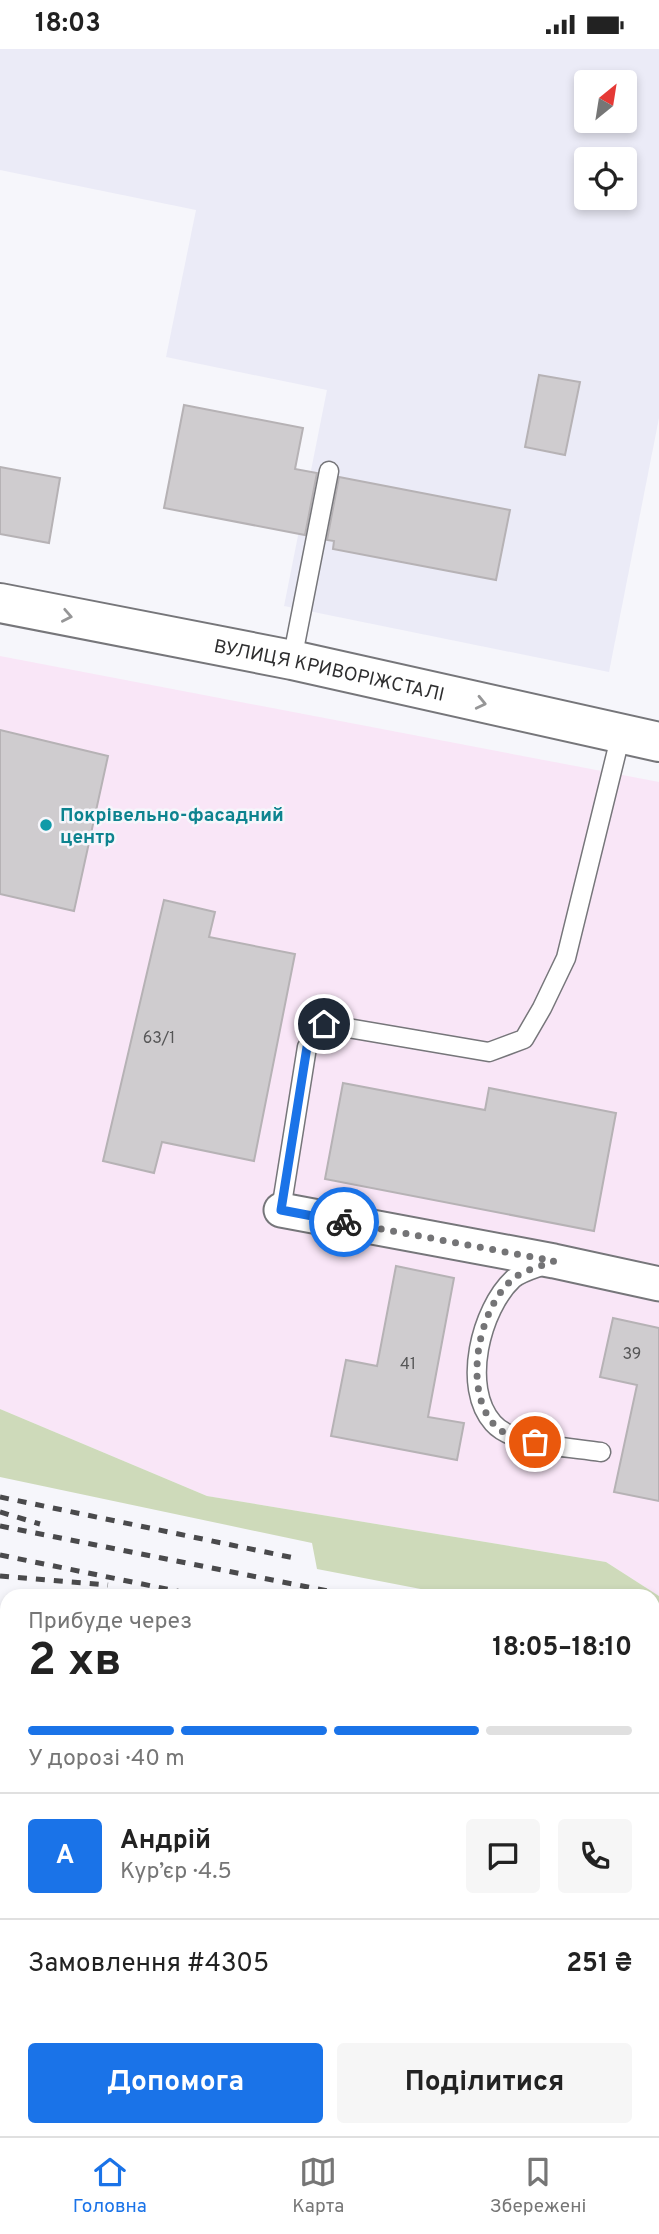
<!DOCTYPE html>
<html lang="uk">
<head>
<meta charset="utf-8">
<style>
	:root { --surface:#fff; --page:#f6f6f6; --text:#222; --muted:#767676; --line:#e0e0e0; --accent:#1a73e8 }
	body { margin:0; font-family:Overpass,sans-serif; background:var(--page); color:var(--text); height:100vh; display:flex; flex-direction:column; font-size:26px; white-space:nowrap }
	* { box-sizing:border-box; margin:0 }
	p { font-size:23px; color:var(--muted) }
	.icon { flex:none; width:38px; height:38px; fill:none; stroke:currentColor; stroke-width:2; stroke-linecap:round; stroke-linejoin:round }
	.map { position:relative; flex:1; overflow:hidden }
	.side { position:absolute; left:0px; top:1540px; width:660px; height:548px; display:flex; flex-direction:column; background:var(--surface); border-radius:21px 21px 0 0; box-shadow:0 4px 10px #0003 }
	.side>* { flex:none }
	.needle { width:46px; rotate:30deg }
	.tools { position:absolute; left:574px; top:21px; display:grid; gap:14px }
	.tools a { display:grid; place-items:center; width:63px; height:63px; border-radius:7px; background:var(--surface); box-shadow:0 4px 10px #0003; font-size:35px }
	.pin { position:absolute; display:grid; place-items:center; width:60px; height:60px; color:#fff; margin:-30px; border:4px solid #fff; border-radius:50%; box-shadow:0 2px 7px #0007 }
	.courier { position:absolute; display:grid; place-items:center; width:70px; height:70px; margin:-35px; border:5px solid #1a73e8; border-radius:50%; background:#fff; color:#222; box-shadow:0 2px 9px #0007 }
	.summary em { font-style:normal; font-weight:700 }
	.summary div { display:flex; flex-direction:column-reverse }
	.summary { display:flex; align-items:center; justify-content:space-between; height:119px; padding:0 28px }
	h1 { font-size:46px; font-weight:700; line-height:52px }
	.bar { display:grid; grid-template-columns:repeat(4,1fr); gap:10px 7px; align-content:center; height:84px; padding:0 28px }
	.bar i { height:9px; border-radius:5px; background:var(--line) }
	.bar .current { background:var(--accent) }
	.bar p { grid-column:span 4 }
	.line { display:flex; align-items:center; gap:18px; padding:0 28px; border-top:2px solid var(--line) }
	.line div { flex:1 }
	.round { display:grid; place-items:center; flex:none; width:74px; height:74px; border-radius:7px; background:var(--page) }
	.button { display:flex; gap:14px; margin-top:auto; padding:14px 28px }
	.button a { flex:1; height:80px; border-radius:7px; background:var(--accent); color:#fff; font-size:28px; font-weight:700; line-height:80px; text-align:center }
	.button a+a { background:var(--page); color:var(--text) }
	.status { display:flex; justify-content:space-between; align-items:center; height:49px; padding:0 35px; background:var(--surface); direction:ltr }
	.status svg { height:19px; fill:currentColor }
	.tab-bar { display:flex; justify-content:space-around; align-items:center; height:98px; border-top:2px solid var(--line); background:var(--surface); font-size:19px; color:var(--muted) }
	.tab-bar a { display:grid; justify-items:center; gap:4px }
	.tab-bar .current { color:var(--accent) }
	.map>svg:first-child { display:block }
	.commercial { fill:#f9e6f7 }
	.built { fill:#ebebf7; fill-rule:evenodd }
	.green { fill:#cedaba }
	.building { fill:#cfcccf; stroke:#b6b2b5; stroke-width:2 }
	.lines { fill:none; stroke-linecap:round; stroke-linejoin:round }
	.service-casing { stroke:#76767a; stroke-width:21 }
	.minor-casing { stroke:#76767a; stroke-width:37 }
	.secondary-casing { stroke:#76767a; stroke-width:42 }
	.service { stroke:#fff; stroke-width:18 }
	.minor { stroke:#fff; stroke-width:33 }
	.secondary { stroke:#fff; stroke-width:38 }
	.rail { stroke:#4a4a4c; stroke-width:5; stroke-dasharray:9 9; stroke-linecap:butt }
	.oneway { stroke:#969697 }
	.done { stroke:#747476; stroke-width:7; stroke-dasharray:0 12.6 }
	.route { stroke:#1a73e8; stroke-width:9 }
	.culture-dot { fill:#0f9aa8; stroke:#f6f6fb; stroke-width:2.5 }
	.labels { text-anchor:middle; stroke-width:5; stroke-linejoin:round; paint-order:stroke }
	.number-label { font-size:16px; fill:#565657 }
	.street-label { font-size:19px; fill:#2e2e2f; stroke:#f6f6fb }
	.culture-label { font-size:19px; font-weight:bold; fill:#0d838f; stroke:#f6f6fb; text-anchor:start }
</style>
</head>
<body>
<div class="status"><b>18:03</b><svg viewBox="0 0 49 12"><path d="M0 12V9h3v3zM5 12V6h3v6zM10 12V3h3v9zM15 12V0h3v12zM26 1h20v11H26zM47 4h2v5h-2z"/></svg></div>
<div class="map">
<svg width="659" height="2087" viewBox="0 0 659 2087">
	<rect width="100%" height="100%" fill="#f6f6fb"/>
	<polygon class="commercial" points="0,607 659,733 659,1547 606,1513 207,1447 0,1360"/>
	<path class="built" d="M0,0h659v369l-50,254 -325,-66 43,-216 -161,-33 30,-147 -196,-40zM586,33h39v39h-39zM586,110h39v39h-39z"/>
	<polygon class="green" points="0,1360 207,1447 606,1513 659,1547 659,1586 653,1585 653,1547 457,1547 317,1520 312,1494 0,1428"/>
	<g class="building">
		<polygon points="539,326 580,333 565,406 525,398"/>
		<polygon points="184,356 303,379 295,420 317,424 305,486 164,459"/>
		<polygon points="0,418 60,429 49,494 0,485"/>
		<polygon points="339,428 510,461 496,531 333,500 334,492 327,491"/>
		<polygon points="0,681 108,707 74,862 0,845"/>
		<polygon points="164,851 215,863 209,888 295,905 254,1112 162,1093 154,1124 103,1112"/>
		<polygon points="343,1034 485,1061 489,1039 616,1064 594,1182 325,1130"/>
		<polygon points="396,1217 454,1229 428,1368 464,1374 457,1411 331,1387 346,1311 377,1317"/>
		<polygon points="613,1269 659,1279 659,1452 614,1443 637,1336 600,1328"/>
	</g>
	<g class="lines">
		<defs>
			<g id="service">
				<polyline points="292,611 329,422"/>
				<polyline points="281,1161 307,998 324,975 489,1003 524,990 542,959 566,909 621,685"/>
				<path d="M547,1215c-10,4 -26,8 -34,15 -32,30 -52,108 -20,144 20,23 78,24 108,29"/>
			</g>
			<polyline id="minor" points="281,1161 554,1212 659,1235"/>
			<g id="secondary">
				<path id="s1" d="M0,554l292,57 367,82"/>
			</g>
		</defs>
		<use href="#service" class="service-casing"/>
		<use href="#minor" class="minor-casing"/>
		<use href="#secondary" class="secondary-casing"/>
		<use href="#service" class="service"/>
		<use href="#minor" class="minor"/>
		<use href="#secondary" class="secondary"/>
		<g class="rail">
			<polyline points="0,1448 299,1510"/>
			<polyline points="0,1463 40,1475"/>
			<polyline points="0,1477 353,1547"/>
			<polyline points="0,1506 201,1547"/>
			<polyline points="0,1527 108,1536"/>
			<polyline points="653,1604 659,1605"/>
			<polyline points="653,1635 659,1636"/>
			<polyline points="653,1668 659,1669"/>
			<polyline points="0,1694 7,1695"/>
			<polyline points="0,1728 7,1730"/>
			<polyline points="0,1777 7,1779"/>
			<polyline points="0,1800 7,1803"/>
			<polyline points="653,1825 659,1827"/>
			<polyline points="653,1864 659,1865"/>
			<polyline points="653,1920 659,1921"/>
			<polyline points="653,1994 659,1995"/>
			<polyline points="653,2049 659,2052"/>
			<polyline points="0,2056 7,2058"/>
			<polyline points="82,2081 102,2087"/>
		</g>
	</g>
	<defs><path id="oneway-chevron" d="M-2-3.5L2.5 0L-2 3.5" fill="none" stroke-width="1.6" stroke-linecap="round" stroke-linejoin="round" transform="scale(1.75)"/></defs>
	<g class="oneway">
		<use href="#oneway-chevron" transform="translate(67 567) rotate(11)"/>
		<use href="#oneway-chevron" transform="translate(481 654) rotate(13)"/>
	</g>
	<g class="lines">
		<path class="done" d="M344,1173l210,39c-12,5 -30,9 -40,17 -35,28 -51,108 -22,144 11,14 27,17 43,20"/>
		<polyline class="route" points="324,975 307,998 281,1161 344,1173"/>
	</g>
	<circle class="culture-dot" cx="46" cy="776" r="7"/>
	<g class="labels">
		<g class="number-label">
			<text x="159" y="994">63/1</text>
			<text x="632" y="1310">39</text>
			<text x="408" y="1320">41</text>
		</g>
		<g class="street-label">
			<text dy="7" stroke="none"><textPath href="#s1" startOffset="336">ВУЛИЦЯ КРИВОРІЖСТАЛІ</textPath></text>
		</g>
		<g class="culture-label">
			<text x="60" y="772">Покрівельно-фасадний<tspan x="60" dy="22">центр</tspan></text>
		</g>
	</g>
</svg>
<div class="tools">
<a><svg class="needle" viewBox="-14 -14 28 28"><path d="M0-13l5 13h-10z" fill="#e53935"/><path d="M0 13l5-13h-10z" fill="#767676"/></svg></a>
<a><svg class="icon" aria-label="locate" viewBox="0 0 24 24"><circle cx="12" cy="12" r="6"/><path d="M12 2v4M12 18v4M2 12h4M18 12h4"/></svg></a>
</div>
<div class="pin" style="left:535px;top:1393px;background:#ea580c"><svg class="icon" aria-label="bag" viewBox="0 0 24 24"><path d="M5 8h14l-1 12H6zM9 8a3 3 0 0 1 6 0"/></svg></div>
<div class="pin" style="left:324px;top:975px;background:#1f2937"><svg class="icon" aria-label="home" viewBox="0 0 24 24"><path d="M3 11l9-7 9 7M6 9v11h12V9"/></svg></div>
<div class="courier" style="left:344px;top:1173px"><svg class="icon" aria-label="bike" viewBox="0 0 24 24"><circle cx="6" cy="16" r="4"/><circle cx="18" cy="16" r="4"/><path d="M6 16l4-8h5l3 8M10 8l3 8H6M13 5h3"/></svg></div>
<section class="side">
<div class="summary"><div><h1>2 хв</h1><p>Прибуде через</p></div><em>18:05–18:10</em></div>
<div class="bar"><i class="current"></i><i class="current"></i><i class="current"></i><i></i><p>У дорозі · 40 m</p></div>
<div class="line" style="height:126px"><b class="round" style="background:var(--accent);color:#fff">А</b><div><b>Андрій</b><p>Кур’єр · 4.5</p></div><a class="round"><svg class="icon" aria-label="chat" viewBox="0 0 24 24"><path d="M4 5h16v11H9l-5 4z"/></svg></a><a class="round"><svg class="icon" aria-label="phone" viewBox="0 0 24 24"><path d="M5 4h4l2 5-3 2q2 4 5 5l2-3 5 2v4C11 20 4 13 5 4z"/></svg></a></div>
<div class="line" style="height:91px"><div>Замовлення #4305</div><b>251 ₴</b></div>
<div class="button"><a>Допомога</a><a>Поділитися</a></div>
</section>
</div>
<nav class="tab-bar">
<a class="current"><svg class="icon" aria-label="home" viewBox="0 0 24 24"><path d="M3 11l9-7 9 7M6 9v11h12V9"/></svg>Головна</a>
<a><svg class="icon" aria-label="map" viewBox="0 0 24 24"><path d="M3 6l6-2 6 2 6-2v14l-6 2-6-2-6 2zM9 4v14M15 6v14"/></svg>Карта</a>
<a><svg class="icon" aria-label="saved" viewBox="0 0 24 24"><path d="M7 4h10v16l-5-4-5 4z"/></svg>Збережені</a>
</nav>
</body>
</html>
